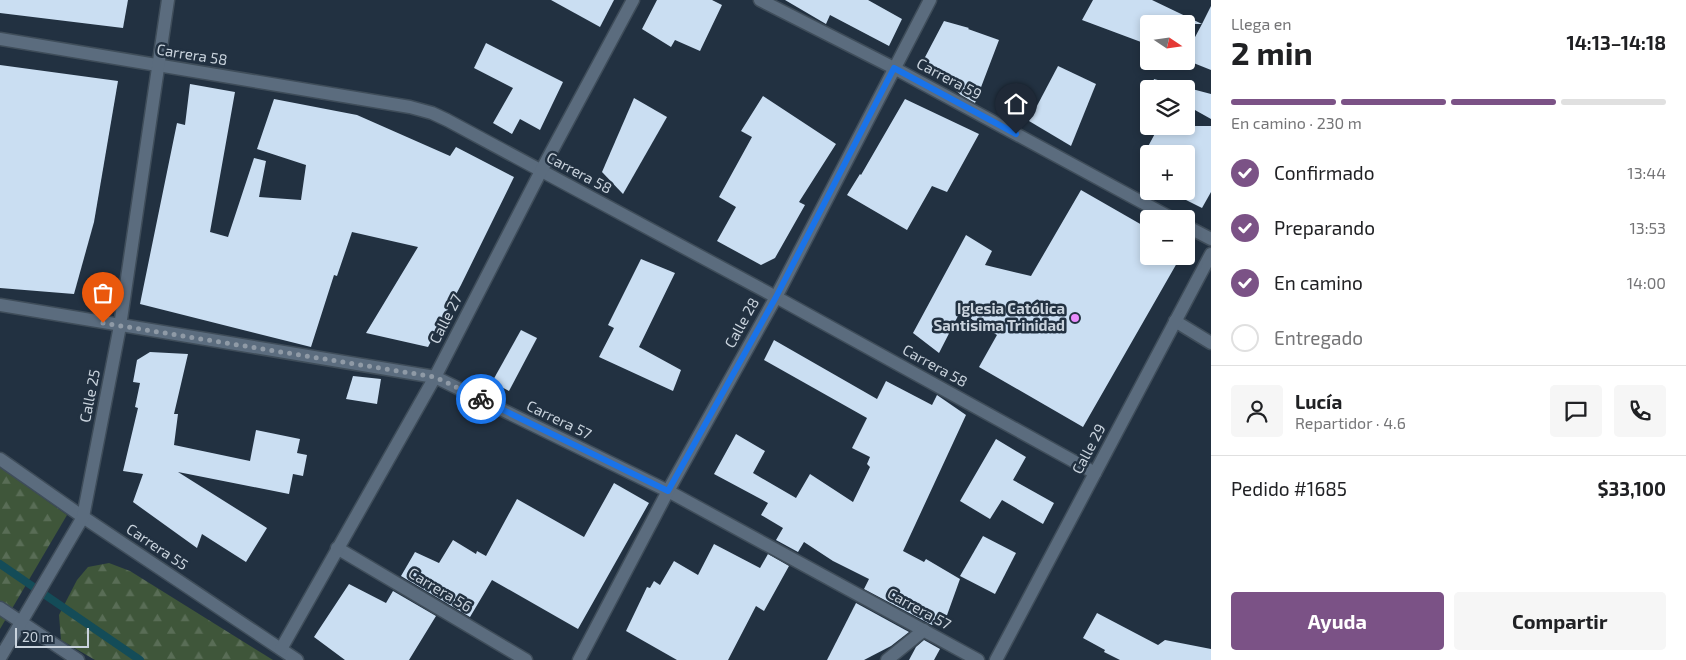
<!DOCTYPE html>
<html lang="es">
<head>
<meta charset="utf-8">
<style>
	:root { --surface:#fff; --page:#f6f6f6; --text:#202124; --muted:#757577; --line:#e0e0e0; --accent:#7b5286 }
	body { margin:0; font-family:"Exo 2",sans-serif; background:var(--page); color:var(--text); height:100vh; display:flex; flex-direction:column; font-size:19px; white-space:nowrap }
	* { box-sizing:border-box; margin:0 }
	p { font-size:16px; color:var(--muted) }
	.icon { flex:none; width:28px; height:28px; fill:none; stroke:currentColor; stroke-width:2; stroke-linecap:round; stroke-linejoin:round }
	.map { position:relative; flex:1; overflow:hidden }
	.sheet { display:flex; flex-direction:column; background:var(--surface); width:475px }
	.sheet>* { flex:none }
	.needle { width:32px; rotate:103deg }
	.fabs { position:absolute; left:1140px; top:15px; display:grid; gap:10px }
	.fabs a { display:grid; place-items:center; width:55px; height:55px; border-radius:5px; background:var(--surface); box-shadow:0 2px 8px #0003; font-size:25px }
	.scale { position:absolute; left:15px; bottom:12px; width:74px; box-sizing:border-box; padding-left:5px; border:2px solid #c9d3dd; border-top:0; font-size:14px; line-height:18px; white-space:nowrap; color:#c9d3dd; -webkit-text-stroke:4px #223141; paint-order:stroke }
	.pin { position:absolute; display:grid; place-items:center; width:42px; height:42px; color:#fff; margin:-51px -21px; border-radius:50% 50% 50% 0; rotate:-45deg; box-shadow:0 0 5px #0007 }
	.pin .icon { rotate:45deg }
	.courier { position:absolute; display:grid; place-items:center; width:50px; height:50px; margin:-25px; border:4px solid #1a73e8; border-radius:50%; background:#fff; color:#222; box-shadow:0 1px 6px #0007 }
	.summary em { font-style:normal; font-weight:700 }
	.summary div { display:flex; flex-direction:column-reverse }
	.summary { display:flex; align-items:center; justify-content:space-between; height:85px; padding:0 20px }
	h1 { font-size:32px; font-weight:700; line-height:38px }
	.bar { display:grid; grid-template-columns:repeat(4,1fr); gap:8px 5px; align-content:center; height:60px; padding:0 20px }
	.bar i { height:6px; border-radius:4px; background:var(--line) }
	.bar .active { background:var(--accent) }
	.bar p { grid-column:span 4 }
	.line { display:flex; align-items:center; gap:12px; padding:0 20px; border-top:1px solid var(--line) }
	.line div { flex:1 }
	.round { display:grid; place-items:center; flex:none; width:52px; height:52px; border-radius:5px; background:var(--page) }
	ol { padding:0 20px; list-style:none }
	li { display:flex; align-items:center; gap:15px; height:55px }
	li p { margin-inline-start:auto }
	li .icon { padding:5px; border-radius:50%; background:var(--accent); color:#fff; stroke-width:4 }
	li:last-child { color:var(--muted) }
	li i { width:28px; height:28px; border:2px solid var(--line); border-radius:50% }
	.button { display:flex; gap:10px; margin-top:auto; padding:10px 20px }
	.button a { flex:1; height:58px; border-radius:5px; background:var(--accent); color:#fff; font-size:20px; font-weight:700; line-height:58px; text-align:center }
	.button a+a { background:var(--page); color:var(--text) }
	main { display:flex; flex:1; min-height:0 }
	.map>svg:first-child { display:block }
	.forest { fill:url(#forest-firs) }
	.lines { fill:none; stroke-linecap:round; stroke-linejoin:round }
	.stream { stroke:#144c58; stroke-width:8 }
	.building { fill:#cadef2 }
	.minor-casing { stroke:#3f4d5a; stroke-width:15 }
	.minor { stroke:#5b6c7e; stroke-width:12 }
	.done { stroke:#8f9aa6; stroke-width:5; stroke-dasharray:0 9 }
	.route { stroke:#1a73e8; stroke-width:6 }
	.poi-dot { fill:#ea8dfd; stroke:#223141; stroke-width:2 }
	.labels { text-anchor:middle; stroke-width:5; stroke-linejoin:round; paint-order:stroke }
	.street-label { font-size:15px; fill:#c9d3dd; stroke:#223141 }
	.poi-label { font-size:15px; font-weight:bold; fill:#c9d3dd; stroke:#223141; text-anchor:end }
</style>
</head>
<body>
<main>
<div class="map">
<svg width="1211" height="660" viewBox="0 0 1211 660">
	<defs>
		<pattern id="forest-firs" width="22" height="20" patternUnits="userSpaceOnUse" patternTransform="scale(1.25)"><rect width="22" height="20" fill="#3f563a"/><path d="M5 1l3.5 6h-7zM16 11l3.5 6h-7z" fill="#596d56"/></pattern>
	</defs>
	<rect width="100%" height="100%" fill="#223141"/>
	<g class="forest">
		<polygon points="0,467 67,515 0,629"/>
		<polygon points="109,563 130,571 273,660 95,660 61,640 59,615 77,580 88,567"/>
	</g>
	<g class="lines">
		<polyline class="stream" points="0,564 140,660"/>
	</g>
	<g class="building">
		<polygon points="0,0 128,0 123,28 0,13"/>
		<polygon points="551,0 614,0 600,27"/>
		<polygon points="657,0 712,0 722,5 700,51 675,40 671,47 642,29"/>
		<polygon points="785,0 868,0 902,19 889,46 830,15 826,24"/>
		<polygon points="1093,0 1152,0 1202,24 1211,6 1211,70 1186,60 1186,54 1202,24 1149,24 1149,45 1082,20"/>
		<polygon points="944,21 969,28 968,29 999,40 975,103 961,95 923,61"/>
		<polygon points="486,43 563,82 540,130 520,119 512,134 493,123 513,88 474,68"/>
		<polygon points="0,65 118,81 94,222 74,294 0,288"/>
		<polygon points="1058,66 1096,84 1071,146 1029,121"/>
		<polygon points="1154,79 1211,94 1211,119 1186,105 1186,89 1157,89 1152,86"/>
		<polygon points="190,84 235,92 210,232 228,237 254,158 266,161 259,197 301,200 306,165 257,149 274,99 357,115 450,156 456,147 514,177 461,285 428,347 366,333 418,247 352,232 337,276 334,275 311,347 140,304 177,123 185,125"/>
		<polygon points="763,96 836,144 799,202 805,205 775,258 761,265 717,241 736,207 719,197 752,137 741,131"/>
		<polygon points="634,98 667,117 623,194 602,172"/>
		<polygon points="905,99 979,134 947,192 932,186 907,230 847,195 860,174 861,175"/>
		<polygon points="1159,126 1211,126 1211,192 1202,208 1186,200 1186,154 1144,154"/>
		<polygon points="1081,190 1149,229 1149,256 1181,256 1083,427 979,367 997,335 960,312 939,353 913,333 966,235 992,251 985,265 1031,276"/>
		<polygon points="641,259 675,273 639,347 681,370 673,391 599,357 614,328 608,325"/>
		<polygon points="521,330 537,338 509,391 492,382"/>
		<polygon points="774,340 877,399 886,381 932,405 937,395 966,415 903,551 924,562 926,559 960,579 946,618 932,625 864,589 869,579 833,561 804,542 798,552 776,540 783,528 761,515 768,503 714,474 736,434 765,451 753,473 796,498 810,474 853,502 870,467 867,464 870,457 852,448 867,418 764,360"/>
		<polygon points="150,352 188,354 174,414 178,414 174,445 250,461 256,430 300,439 297,453 307,455 303,476 293,474 289,494 178,472 267,528 246,562 202,534 197,548 133,502 143,474 123,471 138,408 135,407 140,383 133,382 137,360"/>
		<polygon points="353,376 381,379 377,404 346,399"/>
		<polygon points="996,439 1026,457 1013,480 1054,503 1043,524 1002,500 990,519 960,501"/>
		<polygon points="614,483 649,503 578,629 492,580 470,617 401,576 415,552 439,563 453,540 476,554 477,551 486,556 517,499 584,537"/>
		<polygon points="983,536 1016,553 995,594 960,576"/>
		<polygon points="714,544 760,568 768,554 789,566 764,611 756,606 728,660 677,660 626,631 647,587 650,588 654,581 660,585 674,561 698,575"/>
		<polygon points="349,584 386,603 393,591 436,616 409,660 345,660 314,637"/>
		<polygon points="856,603 909,632 891,646 864,660 827,660"/>
		<polygon points="1097,613 1158,645 1165,640 1211,649 1211,660 1120,660 1104,652 1105,650 1083,638"/>
		<polygon points="924,640 940,649 934,660 909,660 916,647"/>
	</g>
	<g class="lines">
		<defs>
			<g id="minor">
				<polyline points="760,0 894,68 1173,219"/>
				<polyline points="0,39 410,107 432,113 447,120 776,297 1095,473"/>
				<polyline points="1186,226 1211,239"/>
				<polyline points="0,305 435,377 668,491 978,660"/>
				<polyline points="1175,321 1211,343"/>
				<polyline points="0,459 83,517 297,660"/>
				<polyline points="337,548 526,660"/>
				<polyline points="0,608 78,660"/>
				<polyline points="281,649 435,377 541,171 633,0"/>
				<polyline points="0,658 83,517 120,326 168,0"/>
				<polyline points="579,660 668,491 776,297 930,0"/>
				<polyline points="887,660 924,630"/>
				<polyline points="996,660 1211,254"/>
			</g>
		</defs>
		<use href="#minor" class="minor-casing"/>
		<use href="#minor" class="minor"/>
	</g>
	<g class="lines">
		<polyline class="done" points="103,323 435,377 481,399"/>
		<polyline class="route" points="481,399 668,491 776,297 894,68 1016,134"/>
	</g>
	<circle class="poi-dot" cx="1075" cy="318" r="5"/>
	<g class="labels">
		<g class="street-label">
			<text transform="translate(192 55) rotate(9)" y="5">Carrera 58</text>
			<text transform="translate(949 79) rotate(28)" y="5">Carrera 59</text>
			<text transform="translate(579 173) rotate(28)" y="5">Carrera 58</text>
			<text transform="translate(446 319) rotate(-63)" y="5">Calle 27</text>
			<text transform="translate(742 323) rotate(-61)" y="5">Calle 28</text>
			<text transform="translate(935 366) rotate(29)" y="5">Carrera 58</text>
			<text transform="translate(90 396) rotate(-79)" y="5">Calle 25</text>
			<text transform="translate(559 420) rotate(26)" y="5">Carrera 57</text>
			<text transform="translate(1089 449) rotate(-62)" y="5">Calle 29</text>
			<text transform="translate(157 547) rotate(34)" y="5">Carrera 55</text>
			<text transform="translate(440 590) rotate(31)" y="5">Carrera 56</text>
			<text transform="translate(919 609) rotate(29)" y="5">Carrera 57</text>
		</g>
		<g class="poi-label">
			<text x="1065" y="314">Iglesia Católica<tspan x="1065" dy="17">Santisima Trinidad</tspan></text>
		</g>
	</g>
</svg>
<div class="fabs">
<a><svg class="needle" viewBox="-14 -14 28 28"><path d="M0-13l5 13h-10z" fill="#e53935"/><path d="M0 13l5-13h-10z" fill="#757577"/></svg></a>
<a><svg class="icon" aria-label="layers" viewBox="0 0 24 24"><path d="M12 4l9 5-9 5-9-5zM3 14l9 5 9-5"/></svg></a>
<a>+</a>
<a>−</a>
</div>
<div class="scale">20 m</div>
<div class="pin" style="left:103px;top:323px;background:#ea580c"><svg class="icon" aria-label="bag" viewBox="0 0 24 24"><path d="M5 8h14l-1 12H6zM9 8a3 3 0 0 1 6 0"/></svg></div>
<div class="pin" style="left:1016px;top:134px;background:#1f2937"><svg class="icon" aria-label="home" viewBox="0 0 24 24"><path d="M3 11l9-7 9 7M6 9v11h12V9"/></svg></div>
<div class="courier" style="left:481px;top:399px"><svg class="icon" aria-label="bike" viewBox="0 0 24 24"><circle cx="6" cy="16" r="4"/><circle cx="18" cy="16" r="4"/><path d="M6 16l4-8h5l3 8M10 8l3 8H6M13 5h3"/></svg></div>
</div>
<section class="sheet">
<div class="summary"><div><h1>2 min</h1><p>Llega en</p></div><em>14:13–14:18</em></div>
<div class="bar"><i class="active"></i><i class="active"></i><i class="active"></i><i></i><p>En camino · 230 m</p></div>
<ol>
<li><svg class="icon" aria-label="check" viewBox="0 0 24 24"><path d="M5 12l5 5 9-10"/></svg>Confirmado<p>13:44</p></li>
<li><svg class="icon" aria-label="check" viewBox="0 0 24 24"><path d="M5 12l5 5 9-10"/></svg>Preparando<p>13:53</p></li>
<li><svg class="icon" aria-label="check" viewBox="0 0 24 24"><path d="M5 12l5 5 9-10"/></svg>En camino<p>14:00</p></li>
<li><i></i>Entregado</li>
</ol>
<div class="line" style="height:90px"><a class="round"><svg class="icon" aria-label="person" viewBox="0 0 24 24"><circle cx="12" cy="8" r="4"/><path d="M4 21q1-7 8-7t8 7"/></svg></a><div><b>Lucía</b><p>Repartidor · 4.6</p></div><a class="round"><svg class="icon" aria-label="chat" viewBox="0 0 24 24"><path d="M4 5h16v11H9l-5 4z"/></svg></a><a class="round"><svg class="icon" aria-label="phone" viewBox="0 0 24 24"><path d="M5 4h4l2 5-3 2q2 4 5 5l2-3 5 2v4C11 20 4 13 5 4z"/></svg></a></div>
<div class="line" style="height:65px"><div>Pedido #1685</div><b>$33,100</b></div>
<div class="button"><a>Ayuda</a><a>Compartir</a></div>
</section>
</main>
</body>
</html>
